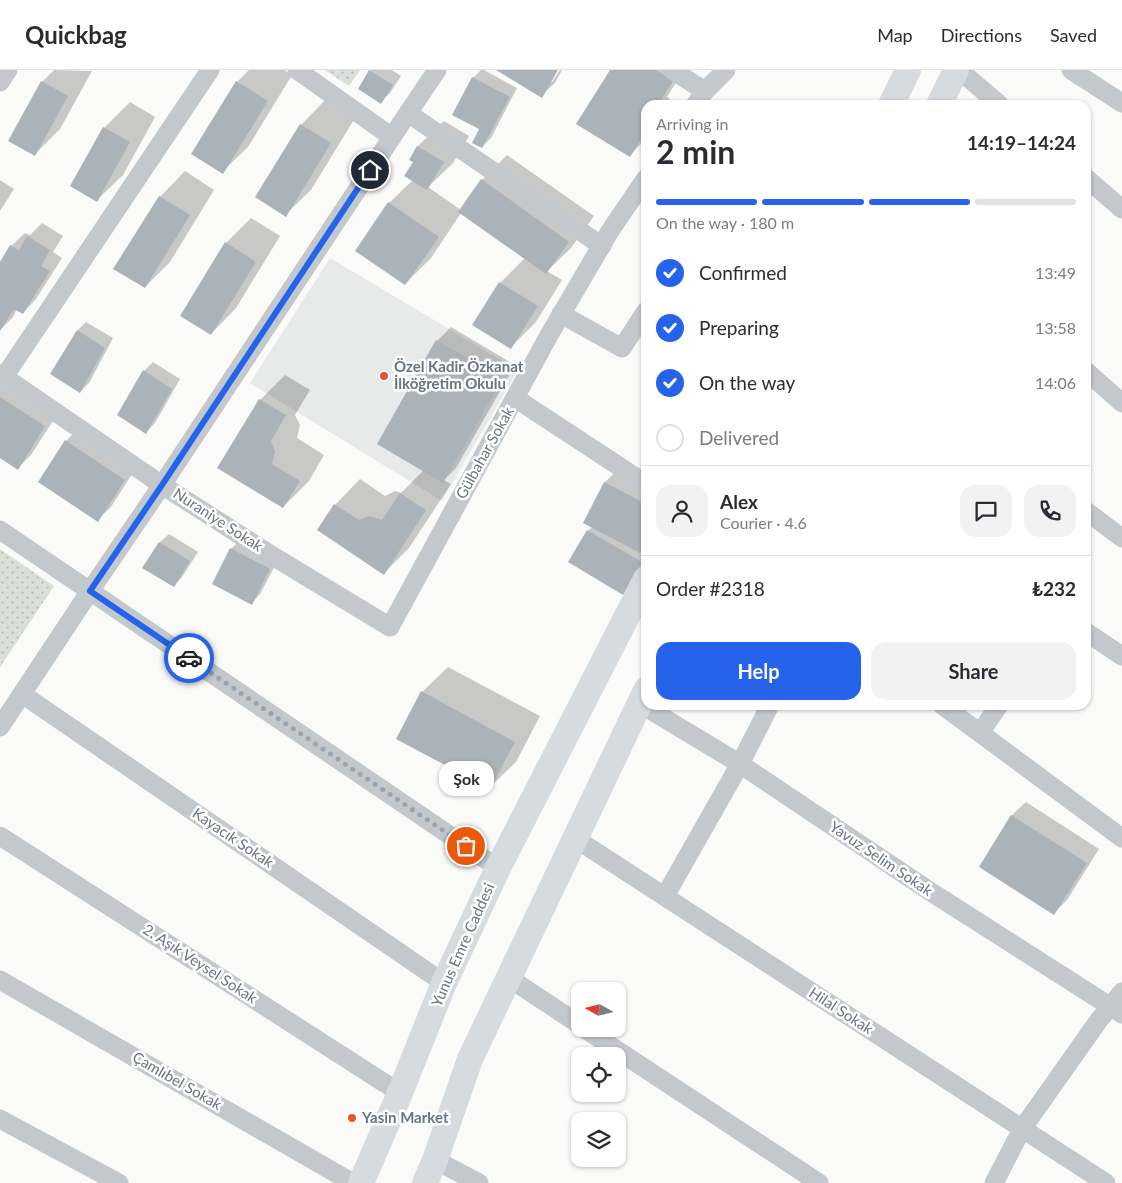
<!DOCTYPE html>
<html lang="en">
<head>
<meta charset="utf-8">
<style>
	:root { --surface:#fff; --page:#f2f2f3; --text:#2b2b33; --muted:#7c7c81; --line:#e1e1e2; --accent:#2563eb }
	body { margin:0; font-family:Lato,sans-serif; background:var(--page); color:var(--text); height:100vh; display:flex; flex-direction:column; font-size:19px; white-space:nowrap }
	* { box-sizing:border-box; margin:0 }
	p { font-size:16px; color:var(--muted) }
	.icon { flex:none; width:28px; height:28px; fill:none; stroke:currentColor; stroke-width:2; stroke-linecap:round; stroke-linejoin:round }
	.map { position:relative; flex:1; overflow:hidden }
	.drawer { position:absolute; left:641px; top:30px; width:450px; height:610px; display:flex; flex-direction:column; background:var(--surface); border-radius:15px; box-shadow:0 1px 4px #0004 }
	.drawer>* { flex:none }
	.needle { width:32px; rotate:278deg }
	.controls { position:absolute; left:571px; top:912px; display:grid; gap:10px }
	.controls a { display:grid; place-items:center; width:55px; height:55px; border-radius:10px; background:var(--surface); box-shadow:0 1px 4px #0004; font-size:25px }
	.pin { position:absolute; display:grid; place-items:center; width:42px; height:42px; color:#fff; margin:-21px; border:2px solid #fff; border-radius:50%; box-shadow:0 1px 5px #0007 }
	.courier { position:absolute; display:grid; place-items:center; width:50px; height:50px; margin:-25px; border:4px solid #2563eb; border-radius:50%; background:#fff; color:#222; box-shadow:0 1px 6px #0007 }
	.bubble { position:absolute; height:35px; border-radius:15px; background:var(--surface); box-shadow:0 1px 4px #0004; font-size:16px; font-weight:700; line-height:35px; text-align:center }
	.summary em { font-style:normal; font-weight:700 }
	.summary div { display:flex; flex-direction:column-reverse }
	.summary { display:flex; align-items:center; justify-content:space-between; height:85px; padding:0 15px }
	h1 { font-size:32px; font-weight:700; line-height:38px }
	.bar { display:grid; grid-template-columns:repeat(4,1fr); gap:8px 5px; align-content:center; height:60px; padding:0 15px }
	.bar i { height:6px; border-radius:4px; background:var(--line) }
	.bar .current { background:var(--accent) }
	.bar p { grid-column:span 4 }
	.line { display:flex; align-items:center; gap:12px; padding:0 15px; border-top:1px solid var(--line) }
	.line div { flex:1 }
	.round { display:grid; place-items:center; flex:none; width:52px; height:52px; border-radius:15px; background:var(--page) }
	ol { padding:0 15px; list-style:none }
	li { display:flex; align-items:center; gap:15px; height:55px }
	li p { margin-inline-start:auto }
	li .icon { padding:5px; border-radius:50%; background:var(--accent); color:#fff; stroke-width:4 }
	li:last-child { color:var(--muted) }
	li i { width:28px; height:28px; border:2px solid var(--line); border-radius:50% }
	.action { display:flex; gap:10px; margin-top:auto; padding:10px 15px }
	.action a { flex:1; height:58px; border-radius:15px; background:var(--accent); color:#fff; font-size:20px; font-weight:700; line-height:58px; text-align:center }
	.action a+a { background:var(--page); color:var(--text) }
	header { display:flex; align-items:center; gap:30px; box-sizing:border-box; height:70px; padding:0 25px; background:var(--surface); border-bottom:1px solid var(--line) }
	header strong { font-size:24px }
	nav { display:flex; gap:28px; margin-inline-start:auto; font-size:18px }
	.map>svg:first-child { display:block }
	.built { fill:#e8e9e9 }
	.grass { fill:url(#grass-dots) }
	.shadow { fill:#0003 }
	.building { fill:#aab3b9 }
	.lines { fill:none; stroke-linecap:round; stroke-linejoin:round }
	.street { stroke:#c3c8cc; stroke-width:19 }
	.secondary { stroke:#d6dbdf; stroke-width:26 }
	.done { stroke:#99a4ac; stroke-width:5; stroke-dasharray:0 9 }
	.route { stroke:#2563eb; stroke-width:6 }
	.poi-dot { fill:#e4572e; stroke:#fff; stroke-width:2 }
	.labels { text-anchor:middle; stroke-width:5; stroke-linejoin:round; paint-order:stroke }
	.poi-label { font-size:15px; font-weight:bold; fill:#657683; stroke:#fff; text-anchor:start }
	.street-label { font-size:15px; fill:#657683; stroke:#fff }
</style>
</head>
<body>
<header>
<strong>Quickbag</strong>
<nav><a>Map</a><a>Directions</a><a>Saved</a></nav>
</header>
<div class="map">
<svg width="1122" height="1113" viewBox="0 0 1122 1113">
	<defs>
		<pattern id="grass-dots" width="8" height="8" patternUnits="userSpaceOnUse" patternTransform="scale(1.25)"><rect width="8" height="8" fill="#dadfd7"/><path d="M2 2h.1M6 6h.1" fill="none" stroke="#b4b9b4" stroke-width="1.8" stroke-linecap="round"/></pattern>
	</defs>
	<rect width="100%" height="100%" fill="#fafaf8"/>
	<polygon class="built" points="330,188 518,300 442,431 250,313"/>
	<g class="grass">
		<polygon points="325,0 360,0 349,16"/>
		<polygon points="0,479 54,516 0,597"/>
	</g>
	<g class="shadow">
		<polygon points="54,0 92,1 60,59 35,84 42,12"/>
		<polygon points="249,0 284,0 292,5 248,77 222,102 237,12"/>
		<polygon points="371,0 392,0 401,6 390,23 381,32 370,1"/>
		<polygon points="481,0 484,0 517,18 491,68 482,77 480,59 454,44 473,8"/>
		<polygon points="498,0 557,0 549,12 552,12 560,0 562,0 555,13 541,26"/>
		<polygon points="612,0 684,0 667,27 670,29 666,35 646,35 646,67 643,72 630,85"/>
		<polygon points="326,29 355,48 311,120 285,145 301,55"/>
		<polygon points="130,32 155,47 123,105 97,130 104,58"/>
		<polygon points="444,51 469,66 453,93 428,117 461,140 482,110 507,85 594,146 571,178 547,201 562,210 536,252 511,277 500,213 525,188 461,143 431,188 405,214 389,133 413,110 415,92 410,89 418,76"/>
		<polygon points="185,101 214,120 170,192 145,217 160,127"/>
		<polygon points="0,110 14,119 0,141"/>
		<polygon points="251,148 280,166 236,238 211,264 226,173"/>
		<polygon points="42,153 63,166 53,182 62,188 36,229 23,243 17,239 13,247 0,260 0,195 11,176 25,163 30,165"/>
		<polygon points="86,252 113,268 89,313 80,322 78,260"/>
		<polygon points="451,257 515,295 456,398 444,410 451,414 409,478 384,503 335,435 360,409 385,426 395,421 401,423 424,400 437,271"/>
		<polygon points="153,292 180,309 155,353 146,362 144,301"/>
		<polygon points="0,305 58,343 31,385 18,398 0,387"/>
		<polygon points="285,305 310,320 295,345 300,355 297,368 324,385 309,411 283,437 219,398 260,330"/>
		<polygon points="79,358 137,396 111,437 97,450 66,371"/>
		<polygon points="619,399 646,414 646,476 643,479 646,481 646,489 631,514 588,461 592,457 584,453 605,412"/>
		<polygon points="169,464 198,482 182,507 174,516 144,497 160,472"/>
		<polygon points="240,470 278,490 260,524 252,533 231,479"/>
		<polygon points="448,597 540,646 516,692 490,717 422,622"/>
		<polygon points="1026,732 1099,779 1067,830 1054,843 980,796 1012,745"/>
	</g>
	<g class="building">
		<polygon points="369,0 393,15 381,34 358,19"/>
		<polygon points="496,0 558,0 542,28"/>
		<polygon points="610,0 656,0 673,11 658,35 646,35 646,61 630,87 576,54"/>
		<polygon points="472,7 510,27 482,78 472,73 479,59 452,45"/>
		<polygon points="41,11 68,26 35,86 8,71"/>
		<polygon points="236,11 268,31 223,104 191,84"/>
		<polygon points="300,54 331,73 286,147 255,127"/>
		<polygon points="103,57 130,72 97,132 70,116"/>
		<polygon points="417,76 444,92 427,120 404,106 413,92 409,90"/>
		<polygon points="481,109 569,172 546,204 458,142"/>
		<polygon points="159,126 190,145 145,218 113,199"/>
		<polygon points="388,132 439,167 405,215 355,181"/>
		<polygon points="27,166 50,180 41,196 50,201 23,244 14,239 0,261 0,192 10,175 19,180"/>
		<polygon points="225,172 256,192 211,265 180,246"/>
		<polygon points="499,212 538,236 511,279 472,255"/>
		<polygon points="77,260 105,278 80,323 50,304"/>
		<polygon points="436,270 503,308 443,413 377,374"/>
		<polygon points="143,300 172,319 146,364 117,345"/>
		<polygon points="0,327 45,356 18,400 0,388"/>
		<polygon points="259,329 286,345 271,371 275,381 272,394 300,411 283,438 217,398"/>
		<polygon points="65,370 125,410 98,452 38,412"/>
		<polygon points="604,412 646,434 646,472 640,483 583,453"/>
		<polygon points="400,423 426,440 384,505 317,460 334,434 359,450 369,446 382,450"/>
		<polygon points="587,460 642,492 623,525 568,492"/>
		<polygon points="159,472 190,491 174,517 142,498"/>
		<polygon points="230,478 270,499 252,535 212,514"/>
		<polygon points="421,621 515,672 490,719 396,669"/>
		<polygon points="1011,745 1087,793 1054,845 979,797"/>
	</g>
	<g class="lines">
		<g class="street">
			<polyline points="297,0 392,67"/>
			<polyline points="672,0 705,21"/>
			<polyline points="959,0 1000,35"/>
			<polyline points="1071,0 1122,33"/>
			<polyline points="0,12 8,0"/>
			<polyline points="695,35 705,21 726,0"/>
			<polyline points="408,43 602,176"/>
			<polyline points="1086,108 1122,139"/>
			<polyline points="561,244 622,278 646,241"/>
			<polyline points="1086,301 1122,333"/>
			<polyline points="0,304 162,415 276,488 390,557 548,267 610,161 646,108"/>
			<polyline points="4,307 210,0"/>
			<polyline points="515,328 646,414"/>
			<polyline points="1086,441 1122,468"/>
			<polyline points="0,460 498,798"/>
			<polyline points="1086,562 1122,586"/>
			<polyline points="22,624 444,913"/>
			<polyline points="639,633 740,694 931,822 1122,944"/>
			<polyline points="942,635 1122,768"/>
			<polyline points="0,657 90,521 162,415 392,67 437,0"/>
			<polyline points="980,663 999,635"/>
			<polyline points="0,766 400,1023"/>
			<polyline points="576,769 1106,1113"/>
			<polyline points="665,826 740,694 770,635"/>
			<polyline points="509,908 580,955"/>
			<polyline points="0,910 353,1113"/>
			<polyline points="585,959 819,1113"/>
			<polyline points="0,1049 119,1113"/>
			<polyline points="435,1090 479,1113"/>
			<polyline points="994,1113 1022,1059 1099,950 1122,922"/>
		</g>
		<g class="secondary">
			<polyline points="891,35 908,0"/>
			<polyline points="939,35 956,0"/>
			<polyline points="361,1113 400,1023 444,913 498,798 646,509"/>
			<polyline points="425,1113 435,1090 470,989 646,620"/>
		</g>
	</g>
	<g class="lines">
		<polyline class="done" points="189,588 466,776"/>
		<polyline class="route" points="189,588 90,521 162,415 370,100"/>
	</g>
	<g class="poi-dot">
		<circle cx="384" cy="306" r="5"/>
		<circle cx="352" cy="1048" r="5"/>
	</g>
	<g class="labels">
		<g class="poi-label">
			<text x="394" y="302">Özel Kadir Özkanat<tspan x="394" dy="17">İlköğretim Okulu</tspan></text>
			<text x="362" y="1053">Yasin Market</text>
		</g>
		<g class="street-label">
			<text transform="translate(485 383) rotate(-61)" y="5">Gülbahar Sokak</text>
			<text transform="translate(218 450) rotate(33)" y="5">Nuraniye Sokak</text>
			<text transform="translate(233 768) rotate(34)" y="5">Kayacık Sokak</text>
			<text transform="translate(881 789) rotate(34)" y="5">Yavuz Selim Sokak</text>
			<text transform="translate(463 875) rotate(-66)" y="5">Yunus Emre Caddesi</text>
			<text transform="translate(200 894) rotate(33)" y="5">2. Aşık Veysel Sokak</text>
			<text transform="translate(841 941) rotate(33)" y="5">Hilal Sokak</text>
			<text transform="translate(177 1011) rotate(30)" y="5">Çamlıbel Sokak</text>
		</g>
	</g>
</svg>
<div class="controls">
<a><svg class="needle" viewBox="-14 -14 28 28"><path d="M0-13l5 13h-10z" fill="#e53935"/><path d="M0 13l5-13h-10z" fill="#7c7c81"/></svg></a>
<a><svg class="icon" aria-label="locate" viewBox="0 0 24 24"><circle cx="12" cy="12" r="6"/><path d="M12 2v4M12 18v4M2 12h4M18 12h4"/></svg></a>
<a><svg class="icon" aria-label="layers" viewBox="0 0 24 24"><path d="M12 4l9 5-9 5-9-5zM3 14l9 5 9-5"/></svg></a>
</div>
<div class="pin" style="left:466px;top:776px;background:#ea580c"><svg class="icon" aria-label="bag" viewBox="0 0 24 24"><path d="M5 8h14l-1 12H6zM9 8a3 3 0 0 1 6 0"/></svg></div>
<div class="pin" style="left:370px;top:100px;background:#1f2937"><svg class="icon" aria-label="home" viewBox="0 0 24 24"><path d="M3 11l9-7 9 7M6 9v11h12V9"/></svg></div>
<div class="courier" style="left:189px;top:588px"><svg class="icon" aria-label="car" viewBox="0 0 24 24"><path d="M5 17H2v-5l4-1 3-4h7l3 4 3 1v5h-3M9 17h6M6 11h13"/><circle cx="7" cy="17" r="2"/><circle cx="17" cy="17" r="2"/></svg></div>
<div class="bubble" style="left:439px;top:691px;width:55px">Şok</div>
<section class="drawer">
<div class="summary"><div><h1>2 min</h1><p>Arriving in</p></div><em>14:19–14:24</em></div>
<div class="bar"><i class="current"></i><i class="current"></i><i class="current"></i><i></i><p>On the way · 180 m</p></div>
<ol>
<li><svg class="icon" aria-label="check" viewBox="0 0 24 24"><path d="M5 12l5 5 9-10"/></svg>Confirmed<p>13:49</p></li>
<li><svg class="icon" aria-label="check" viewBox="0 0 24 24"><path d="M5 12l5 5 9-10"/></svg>Preparing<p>13:58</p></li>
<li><svg class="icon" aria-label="check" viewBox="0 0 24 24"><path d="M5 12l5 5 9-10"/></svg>On the way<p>14:06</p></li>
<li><i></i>Delivered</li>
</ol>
<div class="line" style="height:90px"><a class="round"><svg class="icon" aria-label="person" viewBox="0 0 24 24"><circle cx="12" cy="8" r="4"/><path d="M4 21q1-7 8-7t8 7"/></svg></a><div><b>Alex</b><p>Courier · 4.6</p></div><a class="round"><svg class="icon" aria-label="chat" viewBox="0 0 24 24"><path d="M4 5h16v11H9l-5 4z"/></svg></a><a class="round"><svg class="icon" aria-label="phone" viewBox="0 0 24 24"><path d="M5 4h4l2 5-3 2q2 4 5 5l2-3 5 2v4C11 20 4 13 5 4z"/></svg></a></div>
<div class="line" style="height:65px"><div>Order #2318</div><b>₺232</b></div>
<div class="action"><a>Help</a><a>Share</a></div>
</section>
</div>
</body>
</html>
